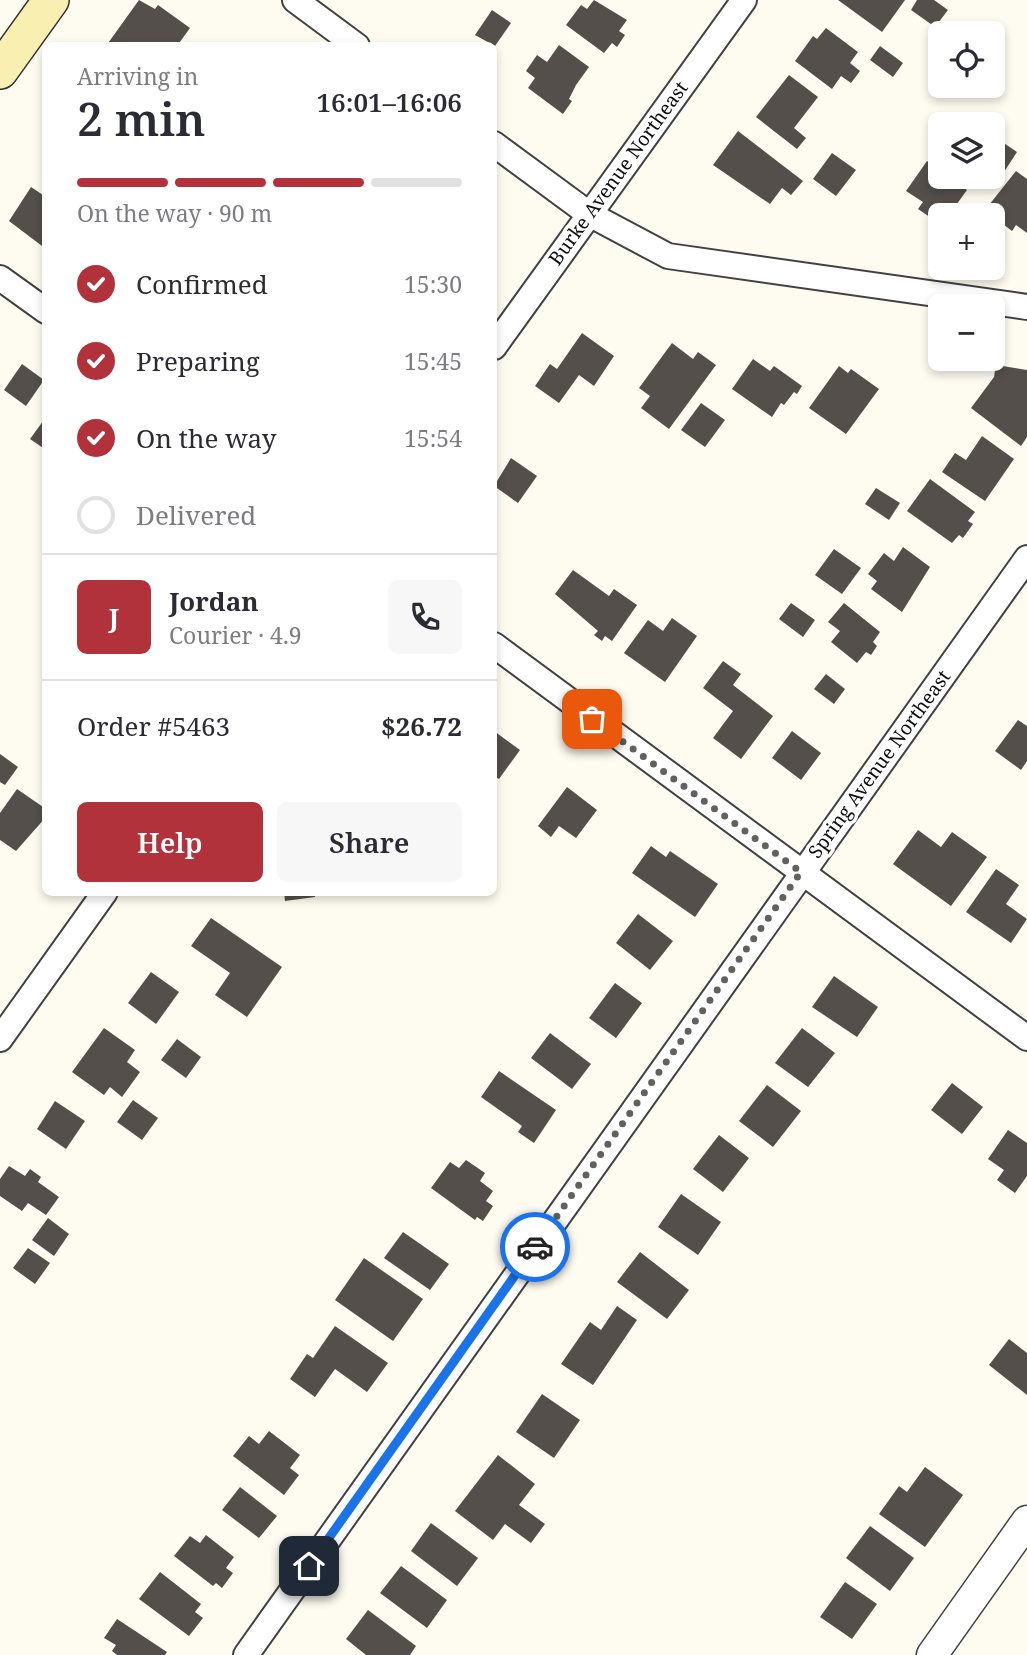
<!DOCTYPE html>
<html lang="en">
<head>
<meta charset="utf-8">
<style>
	:root { --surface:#fff; --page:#f7f7f7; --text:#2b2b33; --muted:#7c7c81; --line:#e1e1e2; --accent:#b1323a }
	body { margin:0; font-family:"Noto Serif",serif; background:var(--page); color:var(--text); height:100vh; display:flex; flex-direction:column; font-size:26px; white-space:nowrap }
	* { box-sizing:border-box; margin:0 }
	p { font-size:23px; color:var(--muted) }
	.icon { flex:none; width:38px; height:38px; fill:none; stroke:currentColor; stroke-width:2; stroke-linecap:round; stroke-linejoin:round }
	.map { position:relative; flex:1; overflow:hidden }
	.side { position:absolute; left:42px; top:42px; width:455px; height:854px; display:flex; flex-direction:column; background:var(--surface); border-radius:10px; box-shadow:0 4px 10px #0003 }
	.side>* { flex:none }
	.tools { position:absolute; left:928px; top:21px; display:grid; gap:14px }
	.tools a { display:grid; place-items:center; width:77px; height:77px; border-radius:10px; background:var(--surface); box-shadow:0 4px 10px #0003; font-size:35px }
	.pin { position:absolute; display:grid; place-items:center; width:60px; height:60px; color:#fff; margin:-30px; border-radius:14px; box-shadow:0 4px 10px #0006 }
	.courier { position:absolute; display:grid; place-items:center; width:70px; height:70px; margin:-35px; border:5px solid #1a73e8; border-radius:50%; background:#fff; color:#222; box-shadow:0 2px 9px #0007 }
	.head em { font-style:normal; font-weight:600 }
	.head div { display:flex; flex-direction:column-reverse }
	.head { display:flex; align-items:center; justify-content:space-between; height:119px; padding:0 35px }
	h1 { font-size:46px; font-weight:600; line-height:52px }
	.bar { display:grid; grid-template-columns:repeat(4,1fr); gap:10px 7px; align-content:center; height:84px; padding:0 35px }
	.bar i { height:9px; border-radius:5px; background:var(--line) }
	.bar .active { background:var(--accent) }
	.bar p { grid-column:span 4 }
	.line { display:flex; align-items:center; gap:18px; padding:0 35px; border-top:2px solid var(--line) }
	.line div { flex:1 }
	.round { display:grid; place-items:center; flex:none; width:74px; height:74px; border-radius:10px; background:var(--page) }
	ol { padding:0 35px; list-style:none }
	li { display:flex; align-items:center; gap:21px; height:77px }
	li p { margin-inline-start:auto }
	li .icon { padding:7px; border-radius:50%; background:var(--accent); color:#fff; stroke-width:4 }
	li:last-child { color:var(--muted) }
	li i { width:38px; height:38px; border:4px solid var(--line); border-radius:50% }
	.cta { display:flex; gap:14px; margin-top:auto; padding:14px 35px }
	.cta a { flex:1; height:80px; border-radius:10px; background:var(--accent); color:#fff; font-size:28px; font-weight:600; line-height:80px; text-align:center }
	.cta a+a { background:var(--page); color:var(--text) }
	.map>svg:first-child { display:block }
	.building { fill:#554f4b }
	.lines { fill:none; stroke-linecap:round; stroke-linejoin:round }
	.minor-casing { stroke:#414141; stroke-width:28 }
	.tertiary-casing { stroke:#414141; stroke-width:33 }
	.secondary-casing { stroke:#303030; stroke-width:38 }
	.minor { stroke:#fff; stroke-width:24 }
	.tertiary { stroke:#fff; stroke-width:30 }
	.secondary { stroke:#f8efb1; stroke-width:35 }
	.done { stroke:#62615d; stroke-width:7; stroke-dasharray:0 12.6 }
	.route { stroke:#1a73e8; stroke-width:9 }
	.labels { text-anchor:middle; stroke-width:7; stroke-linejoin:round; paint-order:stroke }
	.street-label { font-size:19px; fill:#0e0e0e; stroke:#fff }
</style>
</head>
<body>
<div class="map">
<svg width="1027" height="1655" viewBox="0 0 1027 1655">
	<rect width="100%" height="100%" fill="#fefbf0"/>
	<g class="building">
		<polygon points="139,0 155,9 158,5 190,28 177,46 106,46"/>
		<polygon points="594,0 627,20 619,31 625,35 617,47 612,43 604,53 566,25 581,5 587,9"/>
		<polygon points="838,0 905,0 882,32"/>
		<polygon points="917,0 934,0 948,10 935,27 911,10"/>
		<polygon points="492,10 511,23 495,46 475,35"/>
		<polygon points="826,28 858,52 850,63 860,71 851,83 841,76 832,89 795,61 813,36 817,39"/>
		<polygon points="559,45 589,67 576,85 569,99 572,101 563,114 528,88 535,78 526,71 537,55 547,62"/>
		<polygon points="880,46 903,63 893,77 870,60"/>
		<polygon points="789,75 818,97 794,128 806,138 797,149 756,117"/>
		<polygon points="738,131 803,181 791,195 782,188 770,204 713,165"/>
		<polygon points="992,135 1017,152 1002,175 992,169"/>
		<polygon points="832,153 856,170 836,196 813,179"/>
		<polygon points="927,161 940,170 940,177 955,177 953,180 967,190 949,215 940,215 940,224 918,209 923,202 906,191"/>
		<polygon points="1016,171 1027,179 1027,233 1016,225 1012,231 985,210"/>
		<polygon points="31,187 46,197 46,249 9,221"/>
		<polygon points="582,333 614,356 594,386 579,375 559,403 535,386 550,364 557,369"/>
		<polygon points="672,343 693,359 698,352 716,365 669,429 641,408 650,396 639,388"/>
		<polygon points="753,359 770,371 774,366 802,386 797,394 794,392 784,405 781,403 772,417 732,389"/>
		<polygon points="22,364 44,380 26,406 4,390"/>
		<polygon points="996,365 1027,370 1027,437 1021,446 971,408 994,377"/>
		<polygon points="839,366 848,373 851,369 879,389 846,434 809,408"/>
		<polygon points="701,403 725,420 705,447 681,430"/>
		<polygon points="46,417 46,450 30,439"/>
		<polygon points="982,436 1014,459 985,501 942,472 955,453 966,460"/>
		<polygon points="511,458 537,476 518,503 494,486"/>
		<polygon points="930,479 975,512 968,521 973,524 963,538 959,535 952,543 907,511"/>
		<polygon points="876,488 900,503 889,520 865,504"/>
		<polygon points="903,547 930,567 902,612 871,589 877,581 868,574 884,553 894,561"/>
		<polygon points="834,549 861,568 842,594 815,575"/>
		<polygon points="573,570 609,596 614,589 637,605 612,641 605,636 602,641 594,635 598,631 555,594"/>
		<polygon points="791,603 815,620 803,637 779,619"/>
		<polygon points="844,603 880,632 873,642 877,646 871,655 866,652 857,663 831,642 840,631 828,622"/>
		<polygon points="672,618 697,636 665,682 624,653 648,620 663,631"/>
		<polygon points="723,661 741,674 733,685 773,716 741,759 713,738 733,711 703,688"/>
		<polygon points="826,674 845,689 834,704 814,689"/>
		<polygon points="1018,720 1027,726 1027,761 1021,770 995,751"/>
		<polygon points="494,731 520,750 499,779 494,776"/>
		<polygon points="792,731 821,753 801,780 772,758"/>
		<polygon points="0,754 18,767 5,785 0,782"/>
		<polygon points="567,787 597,810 576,838 559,826 551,837 538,826"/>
		<polygon points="17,789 46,809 46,817 16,851 0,840 0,813"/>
		<polygon points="918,830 941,847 952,832 987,857 951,906 893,864"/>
		<polygon points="651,846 666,857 670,851 718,884 695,917 632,873"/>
		<polygon points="996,869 1019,885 1006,904 1027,919 1011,943 966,912"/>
		<polygon points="284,892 314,892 315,897 285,901"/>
		<polygon points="638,914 673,941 650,970 616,943"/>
		<polygon points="211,918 282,967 247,1017 215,995 230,973 191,946"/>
		<polygon points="151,972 179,992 156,1024 128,1003"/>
		<polygon points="834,976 878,1007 857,1037 812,1007"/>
		<polygon points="615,983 642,1003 616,1038 589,1018"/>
		<polygon points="104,1028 135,1050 127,1062 140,1072 122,1097 110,1087 104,1095 72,1072"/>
		<polygon points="802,1028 835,1053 808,1087 775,1063"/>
		<polygon points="550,1033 591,1064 572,1089 531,1058"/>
		<polygon points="177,1039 201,1057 186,1078 161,1060"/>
		<polygon points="499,1071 556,1110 534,1143 518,1132 522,1126 481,1097"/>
		<polygon points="952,1083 983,1107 962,1134 931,1110"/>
		<polygon points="767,1085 801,1111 773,1147 739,1121"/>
		<polygon points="133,1100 158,1118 142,1140 117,1122"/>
		<polygon points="55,1101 85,1121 66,1149 37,1129"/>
		<polygon points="1008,1130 1027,1143 1027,1176 1015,1193 997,1180 1004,1170 988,1159"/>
		<polygon points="719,1135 749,1158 723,1192 693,1169"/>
		<polygon points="466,1160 485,1173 480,1181 493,1191 486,1201 493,1206 483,1221 477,1217 475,1220 431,1188 450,1162 459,1168"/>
		<polygon points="9,1166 25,1176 30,1169 41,1177 38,1182 59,1197 46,1215 28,1203 22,1211 0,1196 0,1179"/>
		<polygon points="681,1194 721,1222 698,1255 658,1227"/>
		<polygon points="48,1218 69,1234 54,1256 32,1240"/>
		<polygon points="403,1232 449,1264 430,1290 384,1258"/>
		<polygon points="28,1248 50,1263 35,1284 13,1268"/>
		<polygon points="640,1252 689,1290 667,1319 617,1282"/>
		<polygon points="364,1258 423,1299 393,1341 335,1300"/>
		<polygon points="617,1306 637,1320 593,1385 561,1364 590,1322 601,1330"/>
		<polygon points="335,1326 388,1363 367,1392 335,1369 315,1397 290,1379 307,1354 313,1358"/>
		<polygon points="1009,1339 1027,1353 1027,1395 989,1365"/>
		<polygon points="542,1394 580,1420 554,1458 516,1432"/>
		<polygon points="269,1431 300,1455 290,1468 299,1475 284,1495 233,1456 249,1436 259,1444"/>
		<polygon points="498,1455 535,1484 519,1505 545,1524 531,1543 505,1524 493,1540 455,1511"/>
		<polygon points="925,1467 963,1495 925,1547 879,1514 899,1486 907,1492"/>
		<polygon points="240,1487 277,1516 259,1538 222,1510"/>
		<polygon points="431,1523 478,1558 457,1586 411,1551"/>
		<polygon points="870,1526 914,1558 890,1591 846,1558"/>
		<polygon points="206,1535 234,1557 226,1568 233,1573 222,1588 216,1583 213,1586 174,1556 190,1536 200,1543"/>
		<polygon points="401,1566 447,1600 427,1628 380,1593"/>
		<polygon points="160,1572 201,1604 195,1612 203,1618 189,1636 139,1599"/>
		<polygon points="845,1582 877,1604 852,1639 820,1617"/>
		<polygon points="368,1610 416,1646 410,1655 366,1655 346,1639"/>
		<polygon points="117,1619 167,1652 165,1655 117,1655 112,1651 116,1645 104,1638"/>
	</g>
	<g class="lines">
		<defs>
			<g id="minor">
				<polyline points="295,0 357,46"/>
				<polyline points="494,144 589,214 668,256 1027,307"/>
				<polyline points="0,278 46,311"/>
				<polyline points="494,347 744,0"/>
				<polyline points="494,645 1027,1038"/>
				<polyline points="0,1039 105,892"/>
				<polyline points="246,1655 1027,558"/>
			</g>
			<polyline id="tertiary" points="932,1655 1027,1521"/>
			<polyline id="secondary" points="0,71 51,0"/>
		</defs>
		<use href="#minor" class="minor-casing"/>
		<use href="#tertiary" class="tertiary-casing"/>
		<use href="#secondary" class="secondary-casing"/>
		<use href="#minor" class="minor"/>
		<use href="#tertiary" class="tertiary"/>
		<use href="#secondary" class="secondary"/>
	</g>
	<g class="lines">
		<polyline class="done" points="535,1247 801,872 592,719"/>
		<polyline class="route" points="309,1566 535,1247"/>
	</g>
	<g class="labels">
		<g class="street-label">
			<text transform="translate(618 173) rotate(-54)" y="7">Burke Avenue Northeast</text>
			<text transform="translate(879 764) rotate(-54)" y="7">Spring Avenue Northeast</text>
		</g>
	</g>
</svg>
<div class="tools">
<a><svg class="icon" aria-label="locate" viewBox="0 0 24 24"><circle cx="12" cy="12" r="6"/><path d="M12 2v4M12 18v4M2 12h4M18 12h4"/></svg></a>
<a><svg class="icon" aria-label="layers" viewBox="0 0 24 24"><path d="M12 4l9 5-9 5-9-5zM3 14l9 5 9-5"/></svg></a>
<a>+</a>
<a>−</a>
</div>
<div class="pin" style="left:592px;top:719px;background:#ea580c"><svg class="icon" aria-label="bag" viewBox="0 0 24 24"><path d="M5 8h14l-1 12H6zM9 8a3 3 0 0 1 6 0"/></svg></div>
<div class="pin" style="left:309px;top:1566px;background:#1f2937"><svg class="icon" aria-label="home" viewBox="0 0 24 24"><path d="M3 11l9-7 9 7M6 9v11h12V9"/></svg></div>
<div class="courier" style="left:535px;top:1247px"><svg class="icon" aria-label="car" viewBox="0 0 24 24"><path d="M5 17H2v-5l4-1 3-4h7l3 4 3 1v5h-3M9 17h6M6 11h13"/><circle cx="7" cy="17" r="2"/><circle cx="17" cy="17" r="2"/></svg></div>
<section class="side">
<div class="head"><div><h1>2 min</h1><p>Arriving in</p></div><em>16:01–16:06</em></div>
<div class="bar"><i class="active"></i><i class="active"></i><i class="active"></i><i></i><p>On the way · 90 m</p></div>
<ol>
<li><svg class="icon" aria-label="check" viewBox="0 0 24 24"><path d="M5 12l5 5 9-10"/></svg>Confirmed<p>15:30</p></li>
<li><svg class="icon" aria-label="check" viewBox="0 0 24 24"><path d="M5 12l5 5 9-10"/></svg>Preparing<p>15:45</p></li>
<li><svg class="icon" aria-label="check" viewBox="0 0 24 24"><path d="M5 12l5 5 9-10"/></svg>On the way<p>15:54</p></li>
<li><i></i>Delivered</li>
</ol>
<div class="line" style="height:126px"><b class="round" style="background:var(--accent);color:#fff">J</b><div><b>Jordan</b><p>Courier · 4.9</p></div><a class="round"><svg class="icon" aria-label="phone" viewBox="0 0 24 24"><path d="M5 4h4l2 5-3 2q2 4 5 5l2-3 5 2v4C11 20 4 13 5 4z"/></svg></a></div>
<div class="line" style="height:91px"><div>Order #5463</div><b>$26.72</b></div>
<div class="cta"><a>Help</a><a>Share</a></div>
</section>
</div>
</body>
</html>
